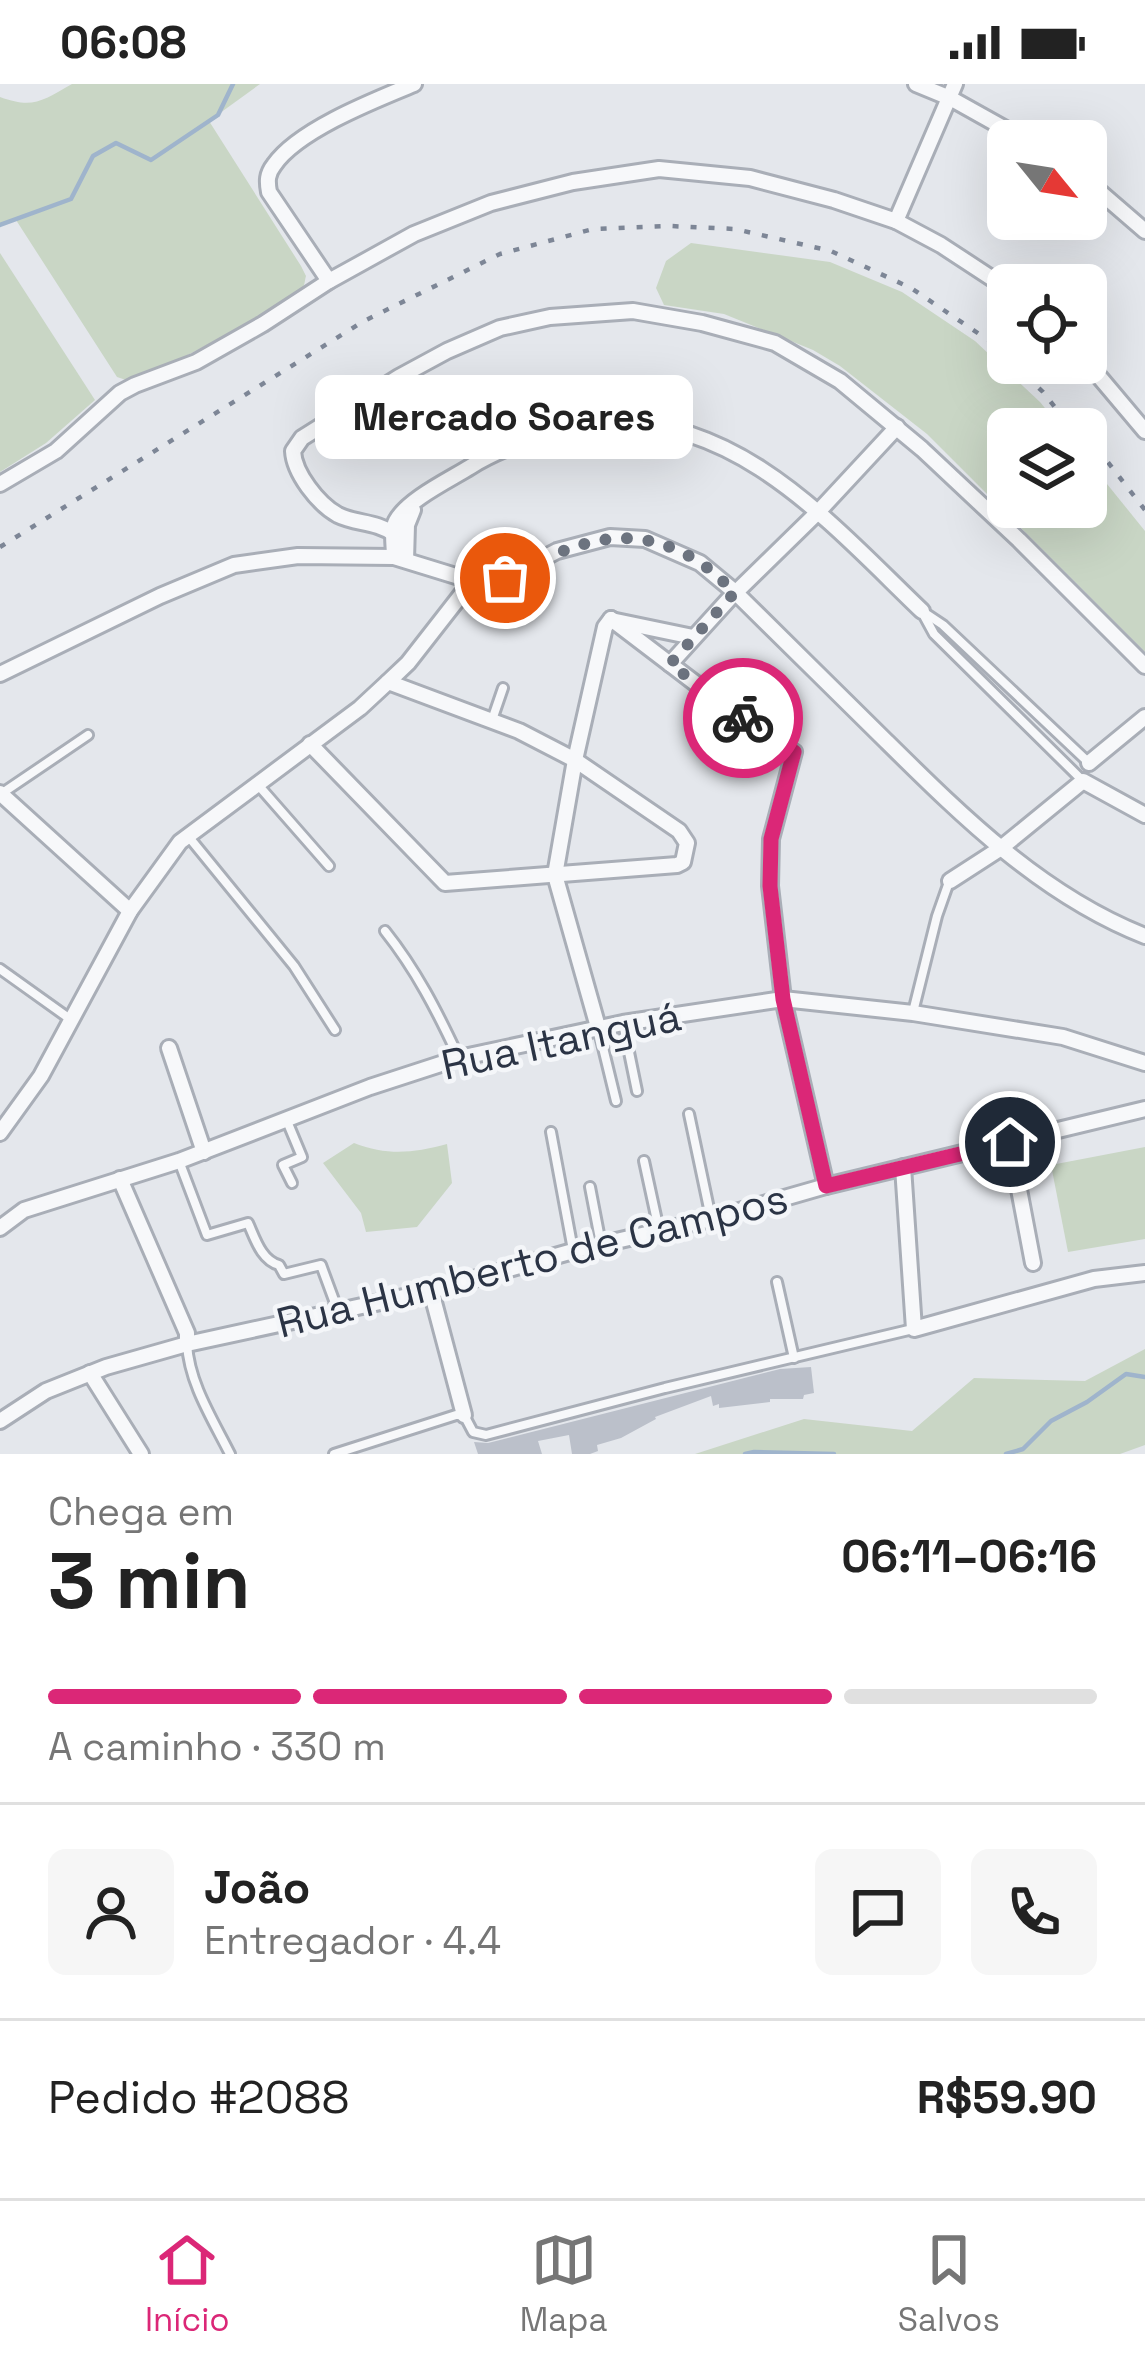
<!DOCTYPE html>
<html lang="pt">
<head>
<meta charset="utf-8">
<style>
	:root { --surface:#fff; --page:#f6f6f6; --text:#222; --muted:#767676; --line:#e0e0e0; --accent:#db2777 }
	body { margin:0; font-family:"Space Grotesk",sans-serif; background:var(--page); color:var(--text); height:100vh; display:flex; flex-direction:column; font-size:45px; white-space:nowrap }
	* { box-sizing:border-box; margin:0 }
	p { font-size:39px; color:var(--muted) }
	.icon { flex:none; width:66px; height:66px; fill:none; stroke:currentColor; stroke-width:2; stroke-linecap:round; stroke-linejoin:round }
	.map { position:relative; height:1370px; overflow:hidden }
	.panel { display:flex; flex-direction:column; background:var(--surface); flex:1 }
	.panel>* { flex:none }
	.needle { width:78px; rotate:120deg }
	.tools { position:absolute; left:987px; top:36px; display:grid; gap:24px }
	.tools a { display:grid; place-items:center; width:120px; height:120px; border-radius:18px; background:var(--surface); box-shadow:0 12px 48px #0002; font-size:60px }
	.pin { position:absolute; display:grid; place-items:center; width:102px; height:102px; color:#fff; margin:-51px; border:6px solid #fff; border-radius:50%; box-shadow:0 3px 12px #0007 }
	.courier { position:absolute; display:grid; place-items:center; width:120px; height:120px; margin:-60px; border:9px solid #db2777; border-radius:50%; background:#fff; color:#222; box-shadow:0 3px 15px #0007 }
	.bubble { position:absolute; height:84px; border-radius:18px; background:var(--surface); box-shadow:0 12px 48px #0002; font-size:39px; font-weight:600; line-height:84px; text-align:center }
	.summary em { font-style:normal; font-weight:600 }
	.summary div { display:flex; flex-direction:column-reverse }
	.summary { display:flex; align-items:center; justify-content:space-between; height:204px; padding:0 48px }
	h1 { font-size:78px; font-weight:600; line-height:90px }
	.bar { display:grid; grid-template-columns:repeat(4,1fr); gap:18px 12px; align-content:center; height:144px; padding:0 48px }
	.bar i { height:15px; border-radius:9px; background:var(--line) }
	.bar .selected { background:var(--accent) }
	.bar p { grid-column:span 4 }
	.line { display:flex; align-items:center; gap:30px; padding:0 48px; border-top:3px solid var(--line) }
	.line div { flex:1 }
	.round { display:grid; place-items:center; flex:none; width:126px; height:126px; border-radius:18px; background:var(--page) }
	.status { display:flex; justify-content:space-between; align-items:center; height:84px; padding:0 60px; background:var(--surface); direction:ltr }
	.status svg { height:33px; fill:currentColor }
	.tabs { display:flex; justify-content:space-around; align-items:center; height:168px; border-top:3px solid var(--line); background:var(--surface); font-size:33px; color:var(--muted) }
	.tabs a { display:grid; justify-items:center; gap:6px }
	.tabs .selected { color:var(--accent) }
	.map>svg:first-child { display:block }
	.green { fill:#c9d6c5 }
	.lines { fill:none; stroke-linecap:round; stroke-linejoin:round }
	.stream { stroke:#9fb4cc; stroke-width:4.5 }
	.building { fill:#bbc0ca }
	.service-casing { stroke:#a9aeb7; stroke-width:14 }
	.minor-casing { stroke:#a9aeb7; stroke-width:20 }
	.service { stroke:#f7f8fa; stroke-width:8 }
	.minor { stroke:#f7f8fa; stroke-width:14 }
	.rail { stroke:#7d8696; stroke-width:4.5; stroke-dasharray:6 12; stroke-linecap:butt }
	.done { stroke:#6c737f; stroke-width:12; stroke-dasharray:0 21.6 }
	.route { stroke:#db2777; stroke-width:15 }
	.labels { text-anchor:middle; stroke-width:9; stroke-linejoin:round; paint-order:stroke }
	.street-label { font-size:42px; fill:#2b3445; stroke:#f4f6f9 }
</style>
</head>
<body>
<div class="status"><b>06:08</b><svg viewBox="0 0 49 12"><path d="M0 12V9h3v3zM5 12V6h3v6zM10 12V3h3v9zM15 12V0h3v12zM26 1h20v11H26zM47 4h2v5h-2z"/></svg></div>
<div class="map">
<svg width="1145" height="1370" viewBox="0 0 1145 1370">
	<rect width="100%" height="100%" fill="#e4e7ec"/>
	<g class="green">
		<path d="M72,0h188l-51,37 92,145 5,10c-1,3 -1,6 -2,9 -11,19 -135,79 -161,93l-17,2 -9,-3 -101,-157 -16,5v-128c33,12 42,4 72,-13z"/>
		<polygon points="691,159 830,178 902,208 975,257 1040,318 1062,345 1008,345 1008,423 1086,423 1086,374 1145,447 1145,568 927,350 840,282 813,266 724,230 664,221 656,204 666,177"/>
		<polygon points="0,169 95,316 46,359 0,388"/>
		<path d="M354,1059c34,13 59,10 93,1l5,39 -35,44 -51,5 -5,-19 -38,-50z"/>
		<polygon points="1145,1063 1145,1155 1068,1168 1051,1081"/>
		<polygon points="1145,1265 1145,1361 1120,1370 695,1370 804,1335 912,1347 974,1294 1085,1297"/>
	</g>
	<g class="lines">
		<g class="stream">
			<polyline points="0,141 71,115 93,72 116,59 151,76 218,31 233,0"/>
			<polyline points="745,1370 754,1368 834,1370"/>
			<polyline points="1006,1370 1023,1365 1051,1337 1087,1318 1126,1290 1145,1293"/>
		</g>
	</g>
	<polygon class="building" points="811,1283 814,1309 804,1311 803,1315 770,1315 770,1318 719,1324 719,1320 713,1322 711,1312 655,1333 656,1335 621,1354 597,1361 598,1367 590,1370 572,1370 569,1351 538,1357 542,1370 478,1370 474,1358 488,1359 780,1285"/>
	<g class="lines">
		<defs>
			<g id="service">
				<polyline points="506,495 532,517"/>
				<polyline points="922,527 943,541 1088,678"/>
				<polyline points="922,528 934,550 1083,697"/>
				<polyline points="492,636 503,604"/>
				<polyline points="259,702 329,782"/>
				<polyline points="1,710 88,651"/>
				<polyline points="188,752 294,882 335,946"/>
				<path d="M385,847c31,39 52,80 73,125"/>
				<polyline points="0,885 70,935"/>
				<polyline points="913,928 937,832 949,798"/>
				<polyline points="623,939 637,1007"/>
				<polyline points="598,943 616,1017"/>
				<polyline points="689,1030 711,1134"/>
				<polyline points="287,1037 302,1073 283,1081 292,1099"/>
				<polyline points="551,1048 573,1166"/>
				<path d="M179,1077l28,74 41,-12c7,15 13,37 31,42l5,9 37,-9 17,46"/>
				<polyline points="644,1077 659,1146"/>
				<polyline points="590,1103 601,1160"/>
				<polyline points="777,1198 794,1274"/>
				<path d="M187,1260c2,39 26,76 43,110"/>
				<polyline points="334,1370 456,1331 464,1331 473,1348 486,1351 665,1304 913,1245"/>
			</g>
			<g id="minor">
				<polyline points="916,0 950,14 1027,57"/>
				<polyline points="1086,96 1145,147"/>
				<polyline points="896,137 955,0"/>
				<path d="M329,197l-60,-89c-2,-11 -2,-18 5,-27 24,-35 101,-65 140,-81"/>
				<polyline points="1086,277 1145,347"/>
				<polyline points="0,400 56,367 120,309 135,301 196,278 263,240 329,197 414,150 491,119 573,98 659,85 750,94 834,116 896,137 941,161 1008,205"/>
				<path d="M394,450c-18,-13 -38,-10 -56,-19 -20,-11 -44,-42 -45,-64l9,-13 97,-61 48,-26 53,-23 50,-11 83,-6 69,12 73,20 65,38 82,68 97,91 126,126"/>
				<path d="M394,473c0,-11 -3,-26 2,-36 11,-21 53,-41 74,-54 27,-17 62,-29 94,-36 11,-2 24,-6 35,-7 136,-13 234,102 323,187"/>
				<polyline points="406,476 407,441 413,426"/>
				<polyline points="611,535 733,628 794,668 771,755 770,802 783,915 826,1102"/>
				<polyline points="616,537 693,553"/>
				<polyline points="670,580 729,515 818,428 897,343"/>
				<path d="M0,590l160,-78 74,-31 64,-9 96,1 78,24 15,1 18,-4 52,-27 53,-14 35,2 55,24 35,29c51,50 101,100 152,150 77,76 156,154 258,194"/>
				<polyline points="310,660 445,799 677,781 683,778 687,759 679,747 575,676 519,647 388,598"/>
				<polyline points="1089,679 1145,633"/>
				<polyline points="0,709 130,827"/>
				<polyline points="950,797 1001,764 1083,697 1145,731"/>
				<polyline points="598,943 555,791 575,676 605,543 611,535"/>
				<polyline points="169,964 204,1068"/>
				<polyline points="0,1049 41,992 130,827 180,758 360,624 388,598 408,579 472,497"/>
				<polyline points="1010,1058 1033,1179"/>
				<polyline points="903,1083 914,1245 1094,1195 1145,1189"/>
				<polyline points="120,1095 187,1249 187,1260"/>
				<polyline points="0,1144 24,1126 179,1077 370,1003 459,974 623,939 783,915 913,929 1063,953 1145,979"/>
				<polyline points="431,1207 464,1331"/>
				<polyline points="90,1289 141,1370"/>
				<polyline points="0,1337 46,1307 106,1283 187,1260 431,1207 573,1167 711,1135 826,1102 1145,1025"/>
			</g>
		</defs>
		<use href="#service" class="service-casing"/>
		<use href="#minor" class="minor-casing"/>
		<use href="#service" class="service"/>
		<use href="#minor" class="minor"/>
		<g class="rail">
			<polyline points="1013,279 1043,308 1072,345"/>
			<polyline points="1086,350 1145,426"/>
			<polyline points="0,463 364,237 500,170 593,145 670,142 735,145 831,167 911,204 991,258 1008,274"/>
		</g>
	</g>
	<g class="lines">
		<path class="done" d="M505,494c66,-34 124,-61 194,-16 13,8 24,20 36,30l-65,72 73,54"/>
		<polyline class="route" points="743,634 794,668 771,755 770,802 783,915 826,1102 1010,1058"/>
	</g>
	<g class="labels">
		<g class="street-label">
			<text transform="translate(561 956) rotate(-12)" y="15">Rua Itanguá</text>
			<text transform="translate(532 1176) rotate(-14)" y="15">Rua Humberto de Campos</text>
		</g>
	</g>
</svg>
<div class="tools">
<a><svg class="needle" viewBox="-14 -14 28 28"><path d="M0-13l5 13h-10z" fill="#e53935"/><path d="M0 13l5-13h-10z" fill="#767676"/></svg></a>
<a><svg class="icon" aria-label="locate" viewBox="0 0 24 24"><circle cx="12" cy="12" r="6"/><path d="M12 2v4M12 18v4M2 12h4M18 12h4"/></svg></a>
<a><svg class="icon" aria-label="layers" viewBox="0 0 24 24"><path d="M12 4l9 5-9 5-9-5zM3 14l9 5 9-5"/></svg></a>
</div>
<div class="pin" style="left:505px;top:494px;background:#ea580c"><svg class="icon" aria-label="bag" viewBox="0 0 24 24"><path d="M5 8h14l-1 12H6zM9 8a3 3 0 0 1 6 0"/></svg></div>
<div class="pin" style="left:1010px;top:1058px;background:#1f2937"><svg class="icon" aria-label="home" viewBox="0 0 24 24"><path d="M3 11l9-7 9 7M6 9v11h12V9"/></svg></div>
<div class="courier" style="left:743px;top:634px"><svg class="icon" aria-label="bike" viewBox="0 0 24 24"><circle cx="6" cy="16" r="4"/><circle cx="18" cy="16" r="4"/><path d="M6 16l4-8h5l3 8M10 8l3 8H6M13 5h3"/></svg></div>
<div class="bubble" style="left:315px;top:291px;width:378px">Mercado Soares</div>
</div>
<section class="panel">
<div class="summary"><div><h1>3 min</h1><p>Chega em</p></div><em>06:11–06:16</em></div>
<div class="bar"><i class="selected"></i><i class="selected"></i><i class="selected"></i><i></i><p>A caminho · 330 m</p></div>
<div class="line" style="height:216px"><a class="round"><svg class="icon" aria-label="person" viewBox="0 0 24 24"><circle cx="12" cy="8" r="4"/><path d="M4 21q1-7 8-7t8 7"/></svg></a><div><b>João</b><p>Entregador · 4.4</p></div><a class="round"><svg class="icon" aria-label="chat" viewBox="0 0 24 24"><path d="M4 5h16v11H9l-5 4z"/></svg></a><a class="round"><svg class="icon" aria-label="phone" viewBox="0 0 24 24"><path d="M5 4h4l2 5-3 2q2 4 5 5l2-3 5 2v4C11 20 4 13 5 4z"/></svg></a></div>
<div class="line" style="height:156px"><div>Pedido #2088</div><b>R$59.90</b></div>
</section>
<nav class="tabs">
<a class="selected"><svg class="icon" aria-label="home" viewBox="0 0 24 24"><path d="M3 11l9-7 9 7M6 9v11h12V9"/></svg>Início</a>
<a><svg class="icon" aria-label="map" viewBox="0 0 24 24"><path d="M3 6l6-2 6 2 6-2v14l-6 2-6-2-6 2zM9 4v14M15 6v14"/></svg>Mapa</a>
<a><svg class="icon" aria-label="saved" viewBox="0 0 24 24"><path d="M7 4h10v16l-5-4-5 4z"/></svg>Salvos</a>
</nav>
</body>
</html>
